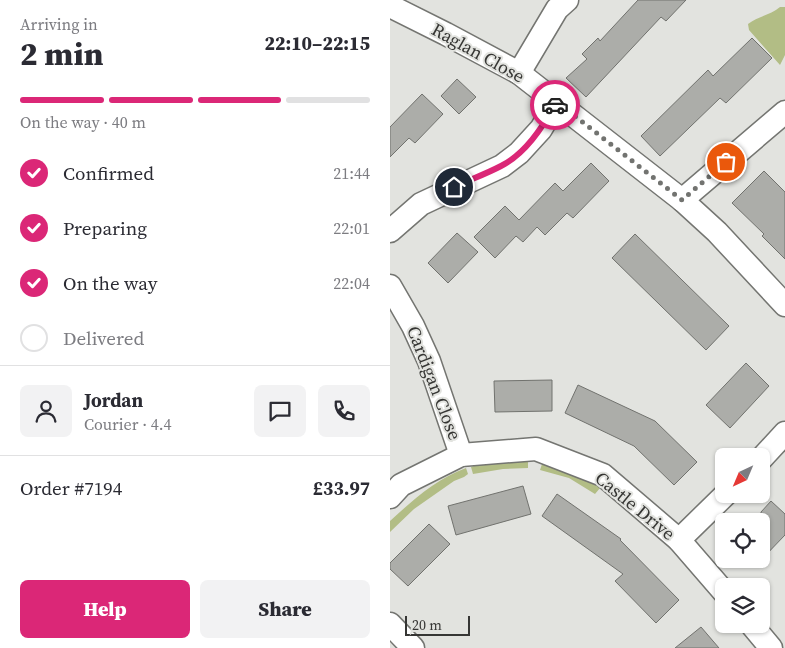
<!DOCTYPE html>
<html lang="en">
<head>
<meta charset="utf-8">
<style>
	:root { --surface:#fff; --page:#f2f2f3; --text:#2b2b33; --muted:#7c7c81; --line:#e1e1e2; --accent:#db2777 }
	body { margin:0; font-family:"Source Serif 4",serif; background:var(--page); color:var(--text); height:100vh; display:flex; flex-direction:column; font-size:19px; white-space:nowrap }
	* { box-sizing:border-box; margin:0 }
	p { font-size:16px; color:var(--muted) }
	.icon { flex:none; width:28px; height:28px; fill:none; stroke:currentColor; stroke-width:2; stroke-linecap:round; stroke-linejoin:round }
	.map { position:relative; flex:1; overflow:hidden }
	.sheet { display:flex; flex-direction:column; background:var(--surface); width:390px }
	.sheet>* { flex:none }
	.needle { width:32px; rotate:224deg }
	.fabs { position:absolute; left:325px; top:448px; display:grid; gap:10px }
	.fabs a { display:grid; place-items:center; width:55px; height:55px; border-radius:8px; background:var(--surface); box-shadow:0 1px 4px #0004; font-size:25px }
	.scale { position:absolute; left:15px; bottom:12px; width:65px; box-sizing:border-box; padding-left:5px; border:2px solid #363634; border-top:0; font-size:14px; line-height:18px; white-space:nowrap; color:#363634; -webkit-text-stroke:4px #e2e3df; paint-order:stroke }
	.pin { position:absolute; display:grid; place-items:center; width:42px; height:42px; color:#fff; margin:-21px; border:2px solid #fff; border-radius:50%; box-shadow:0 1px 5px #0007 }
	.courier { position:absolute; display:grid; place-items:center; width:50px; height:50px; margin:-25px; border:4px solid #db2777; border-radius:50%; background:#fff; color:#222; box-shadow:0 1px 6px #0007 }
	.overview em { font-style:normal; font-weight:800 }
	.overview div { display:flex; flex-direction:column-reverse }
	.overview { display:flex; align-items:center; justify-content:space-between; height:85px; padding:0 20px }
	h1 { font-size:32px; font-weight:800; line-height:38px }
	.bar { display:grid; grid-template-columns:repeat(4,1fr); gap:8px 5px; align-content:center; height:60px; padding:0 20px }
	.bar i { height:6px; border-radius:4px; background:var(--line) }
	.bar .selected { background:var(--accent) }
	.bar p { grid-column:span 4 }
	.line { display:flex; align-items:center; gap:12px; padding:0 20px; border-top:1px solid var(--line) }
	.line div { flex:1 }
	.round { display:grid; place-items:center; flex:none; width:52px; height:52px; border-radius:8px; background:var(--page) }
	ol { padding:0 20px; list-style:none }
	li { display:flex; align-items:center; gap:15px; height:55px }
	li p { margin-inline-start:auto }
	li .icon { padding:5px; border-radius:50%; background:var(--accent); color:#fff; stroke-width:4 }
	li:last-child { color:var(--muted) }
	li i { width:28px; height:28px; border:2px solid var(--line); border-radius:50% }
	.button { display:flex; gap:10px; margin-top:auto; padding:10px 20px }
	.button a { flex:1; height:58px; border-radius:8px; background:var(--accent); color:#fff; font-size:20px; font-weight:800; line-height:58px; text-align:center }
	.button a+a { background:var(--page); color:var(--text) }
	main { display:flex; flex:1; min-height:0 }
	.map>svg:first-child { display:block }
	.green { fill:#b2bd85 }
	.building { fill:#acada9; stroke:#71726e }
	.lines { fill:none; stroke-linecap:round; stroke-linejoin:round }
	.minor-casing { stroke:#747571; stroke-width:25 }
	.minor { stroke:#fff; stroke-width:22 }
	.done { stroke:#727370; stroke-width:5; stroke-dasharray:0 9 }
	.route { stroke:#db2777; stroke-width:6 }
	.labels { text-anchor:middle; stroke-width:4; stroke-linejoin:round; paint-order:stroke }
	.street-label { font-size:18px; fill:#363634; stroke:#e2e3df }
</style>
</head>
<body>
<main>
<section class="sheet">
<div class="overview"><div><h1>2 min</h1><p>Arriving in</p></div><em>22:10–22:15</em></div>
<div class="bar"><i class="selected"></i><i class="selected"></i><i class="selected"></i><i></i><p>On the way · 40 m</p></div>
<ol>
<li><svg class="icon" aria-label="check" viewBox="0 0 24 24"><path d="M5 12l5 5 9-10"/></svg>Confirmed<p>21:44</p></li>
<li><svg class="icon" aria-label="check" viewBox="0 0 24 24"><path d="M5 12l5 5 9-10"/></svg>Preparing<p>22:01</p></li>
<li><svg class="icon" aria-label="check" viewBox="0 0 24 24"><path d="M5 12l5 5 9-10"/></svg>On the way<p>22:04</p></li>
<li><i></i>Delivered</li>
</ol>
<div class="line" style="height:90px"><a class="round"><svg class="icon" aria-label="person" viewBox="0 0 24 24"><circle cx="12" cy="8" r="4"/><path d="M4 21q1-7 8-7t8 7"/></svg></a><div><b>Jordan</b><p>Courier · 4.4</p></div><a class="round"><svg class="icon" aria-label="chat" viewBox="0 0 24 24"><path d="M4 5h16v11H9l-5 4z"/></svg></a><a class="round"><svg class="icon" aria-label="phone" viewBox="0 0 24 24"><path d="M5 4h4l2 5-3 2q2 4 5 5l2-3 5 2v4C11 20 4 13 5 4z"/></svg></a></div>
<div class="line" style="height:65px"><div>Order #7194</div><b>£33.97</b></div>
<div class="button"><a>Help</a><a>Share</a></div>
</section>
<div class="map">
<svg width="395" height="648" viewBox="0 0 395 648">
	<rect width="100%" height="100%" fill="#e2e3df"/>
	<g class="green">
		<path d="M390,7h5v48l-5,10 -31,-35 -1,-6c10,-8 23,-9 32,-17z"/>
		<polygon points="138,461 138,468 113,469 83,474 81,467 89,464"/>
		<polygon points="152,464 159,464 203,482 210,488 205,494 179,478 150,470"/>
		<path d="M76,468l2,6 -4,3 -10,4 -40,28 -24,23v-11c23,-21 46,-42 76,-53z"/>
	</g>
	<g class="building">
		<polygon points="248,0 296,0 276,21 271,17 196,97 176,78 197,59 192,54 208,38 210,41"/>
		<polygon points="362,38 382,58 336,103 330,98 270,156 251,136 318,70 323,76"/>
		<polygon points="67,79 86,97 69,114 51,96"/>
		<polygon points="32,94 53,114 25,143 19,138 0,157 0,127"/>
		<polygon points="201,163 219,181 183,218 177,213 155,235 147,227 133,242 126,236 105,258 84,237 115,206 129,220 165,183 173,191"/>
		<polygon points="374,171 395,192 395,259 372,236 374,234 342,203"/>
		<polygon points="67,233 88,252 58,283 38,263"/>
		<polygon points="245,234 339,326 316,350 222,258"/>
		<polygon points="356,363 379,386 340,428 316,405"/>
		<polygon points="162,380 162,411 105,412 104,381"/>
		<polygon points="188,385 265,421 307,462 284,485 244,446 175,413"/>
		<polygon points="133,486 141,514 66,535 58,506"/>
		<polygon points="167,494 231,539 230,540 289,600 266,623 225,581 233,574 152,516"/>
		<polygon points="381,501 395,514 395,535 371,560 371,512"/>
		<polygon points="39,524 60,544 18,586 0,569 0,563"/>
		<polygon points="311,627 329,648 285,648"/>
	</g>
	<g class="lines">
		<defs>
			<g id="minor">
				<polyline points="0,6 56,34 129,73 292,200 327,232 395,305"/>
				<polyline points="129,73 167,9 177,0"/>
				<polyline points="292,200 395,112"/>
				<polyline points="0,231 31,204 112,166 129,153 151,129 167,102"/>
				<polyline points="0,286 23,326 39,361 71,455"/>
				<polyline points="371,459 395,433"/>
				<polyline points="0,497 11,485 71,455 146,449 213,475 289,540 334,592"/>
				<polyline points="289,540 336,494"/>
				<polyline points="0,624 23,648"/>
				<polyline points="361,624 381,648"/>
			</g>
		</defs>
		<use href="#minor" class="minor-casing"/>
		<use href="#minor" class="minor"/>
	</g>
	<g class="lines">
		<polyline class="done" points="165,105 167,102 292,200 336,162"/>
		<path class="route" d="M64,187c15,-7 32,-13 47,-21 24,-12 41,-38 54,-61"/>
	</g>
	<g class="labels">
		<g class="street-label">
			<text transform="translate(88 53) rotate(29)" y="6">Raglan Close</text>
			<text transform="translate(44 383) rotate(69)" y="6">Cardigan Close</text>
			<text transform="translate(245 506) rotate(39)" y="6">Castle Drive</text>
		</g>
	</g>
</svg>
<div class="fabs">
<a><svg class="needle" viewBox="-14 -14 28 28"><path d="M0-13l5 13h-10z" fill="#e53935"/><path d="M0 13l5-13h-10z" fill="#7c7c81"/></svg></a>
<a><svg class="icon" aria-label="locate" viewBox="0 0 24 24"><circle cx="12" cy="12" r="6"/><path d="M12 2v4M12 18v4M2 12h4M18 12h4"/></svg></a>
<a><svg class="icon" aria-label="layers" viewBox="0 0 24 24"><path d="M12 4l9 5-9 5-9-5zM3 14l9 5 9-5"/></svg></a>
</div>
<div class="scale">20 m</div>
<div class="pin" style="left:336px;top:162px;background:#ea580c"><svg class="icon" aria-label="bag" viewBox="0 0 24 24"><path d="M5 8h14l-1 12H6zM9 8a3 3 0 0 1 6 0"/></svg></div>
<div class="pin" style="left:64px;top:187px;background:#1f2937"><svg class="icon" aria-label="home" viewBox="0 0 24 24"><path d="M3 11l9-7 9 7M6 9v11h12V9"/></svg></div>
<div class="courier" style="left:165px;top:105px"><svg class="icon" aria-label="car" viewBox="0 0 24 24"><path d="M5 17H2v-5l4-1 3-4h7l3 4 3 1v5h-3M9 17h6M6 11h13"/><circle cx="7" cy="17" r="2"/><circle cx="17" cy="17" r="2"/></svg></div>
</div>
</main>
</body>
</html>
